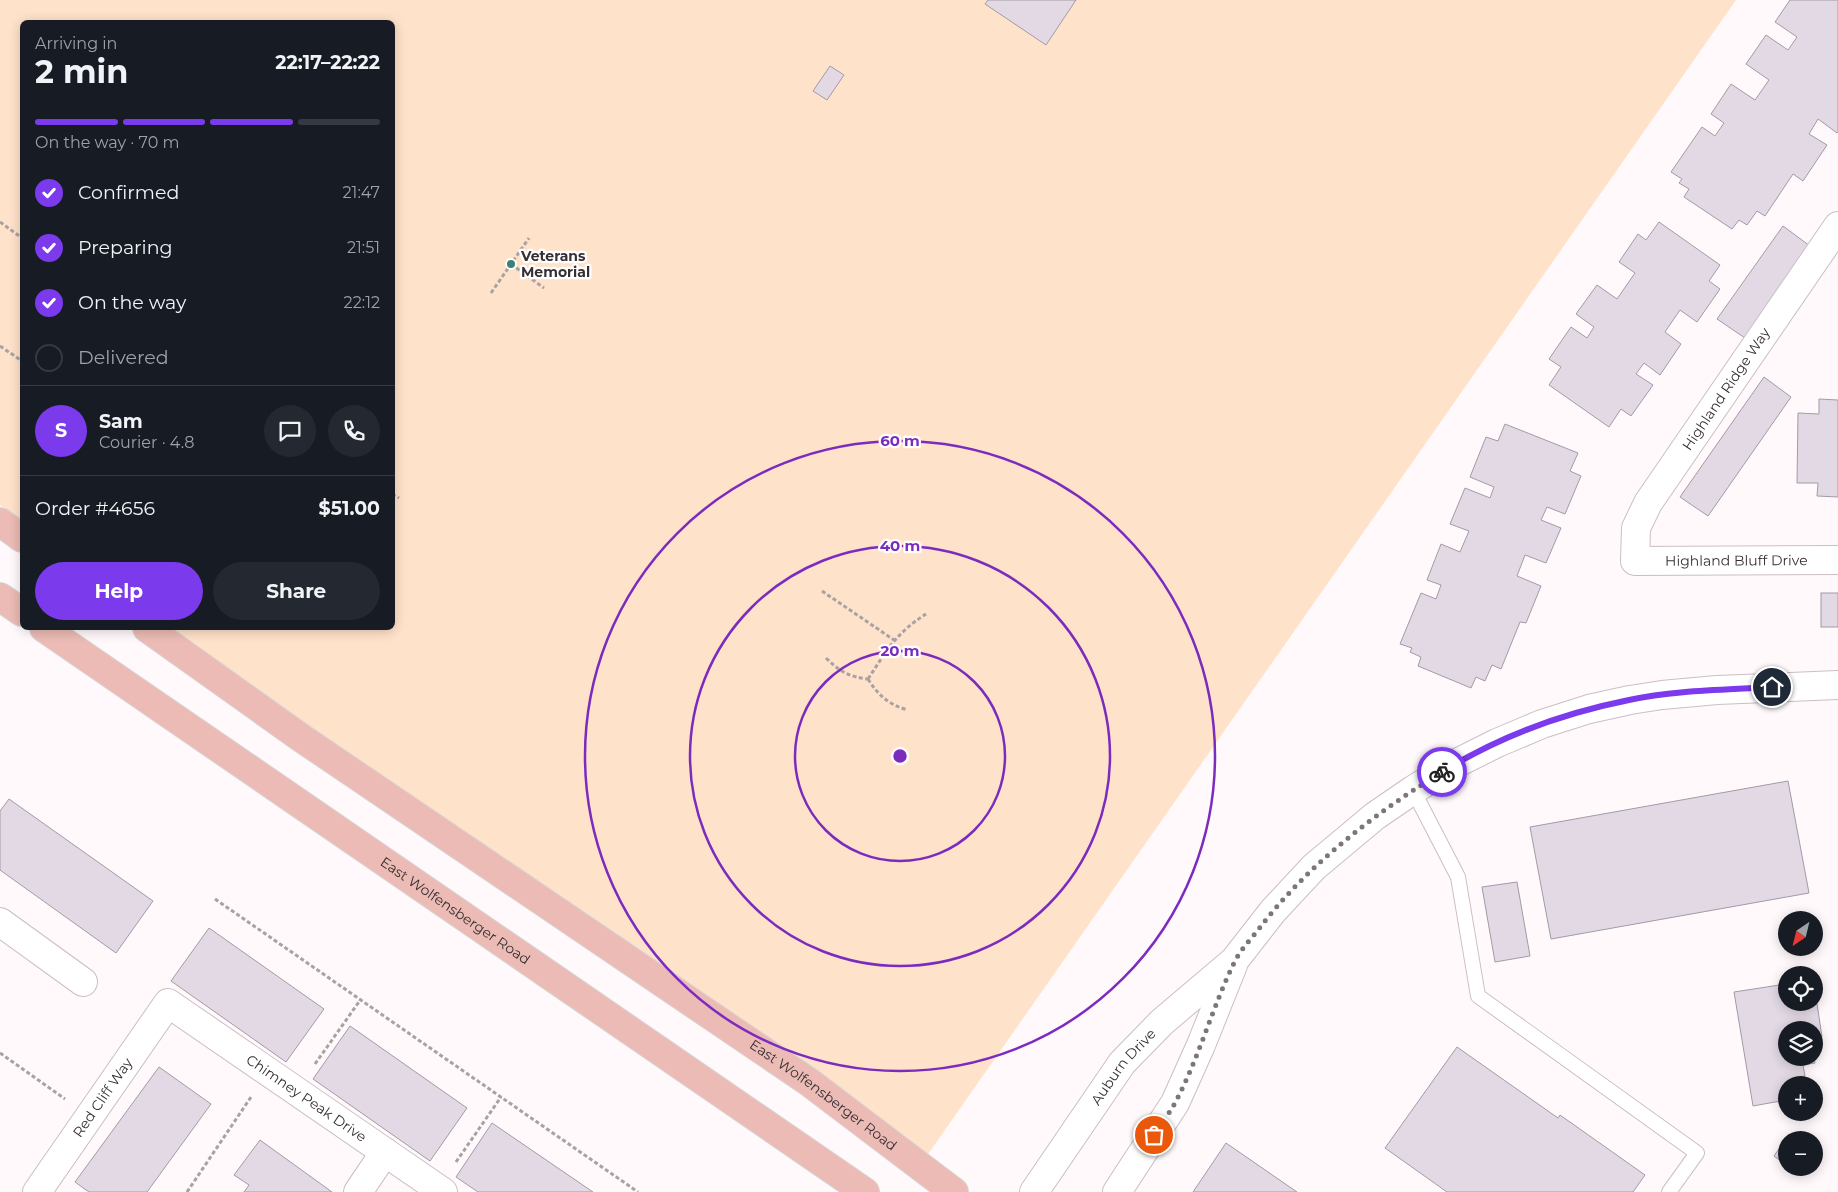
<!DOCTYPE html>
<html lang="en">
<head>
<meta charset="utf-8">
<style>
	:root { --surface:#171b24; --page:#242831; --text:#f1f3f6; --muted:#9ea1a6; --line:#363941; --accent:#7c3aed }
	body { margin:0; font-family:Montserrat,sans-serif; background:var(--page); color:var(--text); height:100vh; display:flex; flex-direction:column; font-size:19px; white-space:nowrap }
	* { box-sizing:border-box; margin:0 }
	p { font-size:16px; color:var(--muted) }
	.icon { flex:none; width:28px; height:28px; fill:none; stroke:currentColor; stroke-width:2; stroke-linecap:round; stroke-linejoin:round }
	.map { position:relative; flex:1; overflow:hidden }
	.panel { position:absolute; left:20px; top:20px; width:375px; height:610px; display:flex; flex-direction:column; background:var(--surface); border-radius:8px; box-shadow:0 2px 12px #0003 }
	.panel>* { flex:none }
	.needle { width:32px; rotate:215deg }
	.tools { position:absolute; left:1778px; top:911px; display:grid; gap:10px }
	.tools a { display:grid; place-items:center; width:45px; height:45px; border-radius:50%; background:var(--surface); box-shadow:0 2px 12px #0003; font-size:25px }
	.pin { position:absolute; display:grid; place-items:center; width:42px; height:42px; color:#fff; margin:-21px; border:2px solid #fff; border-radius:50%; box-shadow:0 1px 5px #0007 }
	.courier { position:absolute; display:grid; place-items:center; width:50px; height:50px; margin:-25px; border:4px solid #7c3aed; border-radius:50%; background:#fff; color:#222; box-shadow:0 1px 6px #0007 }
	.summary em { font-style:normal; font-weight:700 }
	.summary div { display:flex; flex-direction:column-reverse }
	.summary { display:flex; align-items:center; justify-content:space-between; height:85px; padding:0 15px }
	h1 { font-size:32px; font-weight:700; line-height:38px }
	.bar { display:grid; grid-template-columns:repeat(4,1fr); gap:8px 5px; align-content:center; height:60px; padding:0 15px }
	.bar i { height:6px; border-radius:4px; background:var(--line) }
	.bar .selected { background:var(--accent) }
	.bar p { grid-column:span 4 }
	.line { display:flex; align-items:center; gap:12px; padding:0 15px; border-top:1px solid var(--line) }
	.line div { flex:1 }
	.round { display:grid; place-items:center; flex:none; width:52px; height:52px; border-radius:26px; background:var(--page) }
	ol { padding:0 15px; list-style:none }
	li { display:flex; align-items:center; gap:15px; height:55px }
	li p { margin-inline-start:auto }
	li .icon { padding:5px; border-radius:50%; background:var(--accent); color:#fff; stroke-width:4 }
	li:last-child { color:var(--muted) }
	li i { width:28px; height:28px; border:2px solid var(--line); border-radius:50% }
	.cta { display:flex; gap:10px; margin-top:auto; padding:10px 15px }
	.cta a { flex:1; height:58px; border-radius:30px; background:var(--accent); color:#fff; font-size:20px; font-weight:700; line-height:58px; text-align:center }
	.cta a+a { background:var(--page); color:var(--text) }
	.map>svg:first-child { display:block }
	.green { fill:#ffe2ca }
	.building { fill:#e2d9e5; stroke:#a39aa5 }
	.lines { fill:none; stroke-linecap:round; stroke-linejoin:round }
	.lane-casing { stroke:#ccbec3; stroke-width:16 }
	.street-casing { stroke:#ccbec3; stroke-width:30 }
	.secondary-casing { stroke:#ccbec3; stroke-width:30 }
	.primary-casing { stroke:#d7d6d6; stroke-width:30 }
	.path { stroke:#a8a2a4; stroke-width:3; stroke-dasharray:4 2.5; stroke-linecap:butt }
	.lane { stroke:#fff; stroke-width:14 }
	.street { stroke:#fff; stroke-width:28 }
	.secondary { stroke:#fff; stroke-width:28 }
	.primary { stroke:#ecbbb5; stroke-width:28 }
	.done { stroke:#7c7678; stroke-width:5; stroke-dasharray:0 9 }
	.route { stroke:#7c3aed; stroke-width:6 }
	.ring { fill:none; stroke:#7b2cbf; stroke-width:2.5 }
	.poi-dot { fill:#3d8176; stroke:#fff; stroke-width:2 }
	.labels { text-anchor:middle; stroke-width:4.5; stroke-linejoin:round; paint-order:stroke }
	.poi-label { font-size:14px; font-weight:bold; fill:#363032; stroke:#fff; text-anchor:start }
	.street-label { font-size:14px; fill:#363032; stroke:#fff }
	.centre { fill:#7b2cbf; stroke:#fff; stroke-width:2.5 }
	.ring-label { font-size:15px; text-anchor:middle; font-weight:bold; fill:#7b2cbf; stroke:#fff; stroke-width:4.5; stroke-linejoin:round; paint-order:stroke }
</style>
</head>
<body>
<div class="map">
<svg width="1838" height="1192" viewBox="0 0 1838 1192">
	<rect width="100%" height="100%" fill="#fff9fb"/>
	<polygon class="green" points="0,0 1736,0 926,1157 284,710 170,628 392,628 392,22 22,22 22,521 0,505"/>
	<g class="building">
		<polygon points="988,0 1076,0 1046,45 985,4"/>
		<polygon points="1790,0 1838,0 1838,132 1837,133 1818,119 1809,134 1827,145 1803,181 1793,174 1765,216 1757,211 1747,225 1739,220 1732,229 1684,197 1689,189 1679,183 1682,179 1671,172 1702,127 1715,136 1724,123 1711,114 1731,84 1755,100 1769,80 1746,64 1766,35 1788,50 1797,37 1775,22"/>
		<polygon points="830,66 844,75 827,100 813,91"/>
		<polygon points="1659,222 1720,265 1709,281 1720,289 1697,322 1680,310 1665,332 1681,344 1660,375 1644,363 1636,374 1653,385 1631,416 1621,409 1609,427 1549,385 1561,367 1549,359 1571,327 1587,338 1594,327 1576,314 1597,285 1617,299 1635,273 1619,262 1638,234 1646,240"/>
		<polygon points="1783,226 1810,246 1745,338 1717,319"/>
		<polygon points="1764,377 1791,397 1708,516 1680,497"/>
		<polygon points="1819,399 1838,400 1838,497 1817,496 1818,483 1797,483 1798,413 1819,414"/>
		<polygon points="1505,424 1578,453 1570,471 1581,476 1565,514 1547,507 1541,520 1561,528 1546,563 1525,555 1517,576 1541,586 1526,623 1520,622 1501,669 1492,665 1485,681 1476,677 1471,688 1418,666 1421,657 1410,652 1412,648 1400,644 1421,593 1436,599 1441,585 1427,580 1441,544 1460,552 1469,531 1450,524 1465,488 1490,498 1494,487 1470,477 1486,437 1498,441"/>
		<rect x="1821" y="593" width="17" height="34"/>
		<polygon points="1788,781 1809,893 1551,939 1530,827"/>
		<polygon points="9,799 153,901 116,953 0,870 0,811"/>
		<polygon points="1517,882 1530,956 1495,962 1482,887"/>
		<polygon points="209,928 324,1009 286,1062 171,981"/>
		<polygon points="1786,984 1786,1002 1814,1002 1814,998 1816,997 1822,1037 1814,1038 1814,1030 1786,1030 1786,1058 1814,1058 1814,1056 1815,1063 1803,1065 1805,1076 1793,1078 1795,1085 1786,1085 1786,1100 1753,1106 1734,992"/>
		<polygon points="350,1026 467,1108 430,1161 313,1079"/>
		<polygon points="1457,1047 1558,1118 1560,1115 1645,1175 1633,1192 1447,1192 1385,1148"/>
		<polygon points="159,1067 211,1104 147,1192 89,1192 75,1182"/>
		<polygon points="492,1123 593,1192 478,1192 456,1177"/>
		<polygon points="1789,1134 1798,1140 1786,1140 1786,1165 1774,1156"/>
		<polygon points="260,1140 332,1192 244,1192 249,1185 234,1175"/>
		<polygon points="1226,1143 1297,1192 1193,1192"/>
		<polygon points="1790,1168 1808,1168 1802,1176"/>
	</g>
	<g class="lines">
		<defs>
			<polyline id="lane" points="1413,790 1458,877 1478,996 1697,1153 1669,1192"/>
			<g id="street">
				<path id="s1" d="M1838,226l-190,277 -12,25 -1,33 203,-1"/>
				<polyline points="0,922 83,982"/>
				<path id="s2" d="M37,1192l131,-189 275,189"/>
				<polyline points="358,1192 385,1152"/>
			</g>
			<g id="secondary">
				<path id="s3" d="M1034,1192l88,-129 40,-41 72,-61 39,-50 41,-44 61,-51 38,-26 42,-26 42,-21 45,-19 47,-15 41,-9 32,-5 55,-5 121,-5"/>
				<polyline points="1117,1192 1175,1103 1201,1045 1233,965"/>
			</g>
			<g id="primary">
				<polyline points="0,522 22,538"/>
				<polyline points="0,597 22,612"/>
				<path id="s4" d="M44,628l821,564"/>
				<path id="s5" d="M147,628l153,109 509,345 145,110"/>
			</g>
		</defs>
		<use href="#lane" class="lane-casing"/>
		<use href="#street" class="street-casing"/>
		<use href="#secondary" class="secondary-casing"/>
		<use href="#primary" class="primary-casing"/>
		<g class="path">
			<polyline points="0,222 22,238"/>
			<polyline points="511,264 544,288"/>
			<polyline points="491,293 529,238"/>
			<polyline points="0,346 22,361"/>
			<polyline points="392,494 399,498"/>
			<polyline points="822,591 894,640"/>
			<path d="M826,658c13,13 23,19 42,21"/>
			<path d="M868,679c19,-29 28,-46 58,-65"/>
			<path d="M868,679c10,16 21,26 40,31"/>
			<polyline points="215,899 638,1192"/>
			<polyline points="0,1053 65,1099"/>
			<polyline points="315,1064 361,999"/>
			<polyline points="456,1162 501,1097"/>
			<polyline points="187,1192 251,1097"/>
		</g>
		<use href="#lane" class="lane"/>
		<use href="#street" class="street"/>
		<use href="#secondary" class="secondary"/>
		<use href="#primary" class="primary"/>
	</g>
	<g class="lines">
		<path class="done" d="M1154,1135c7,-11 15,-21 21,-32 24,-45 37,-95 59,-140 6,-13 18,-25 27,-37 49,-63 113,-112 181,-154"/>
		<path class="route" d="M1442,772c56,-35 122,-59 187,-72 46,-10 96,-10 143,-13"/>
	</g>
	<g class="ring">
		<circle cx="900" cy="756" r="105"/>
		<circle cx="900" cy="756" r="210"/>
		<circle cx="900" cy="756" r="315"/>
	</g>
	<circle class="poi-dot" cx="511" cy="264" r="5"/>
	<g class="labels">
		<g class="poi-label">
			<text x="521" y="261">Veterans<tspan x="521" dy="16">Memorial</tspan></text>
		</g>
		<g class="street-label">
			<text transform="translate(1726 389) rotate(-56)" y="5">Highland Ridge Way</text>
			<text dy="5" stroke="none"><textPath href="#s1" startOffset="498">Highland Bluff Drive</textPath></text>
			<text dy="5" stroke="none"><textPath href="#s4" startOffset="499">East Wolfensberger Road</textPath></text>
			<text dy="5" stroke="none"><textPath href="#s3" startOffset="154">Auburn Drive</textPath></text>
			<text dy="5" stroke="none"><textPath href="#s5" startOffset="822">East Wolfensberger Road</textPath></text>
			<text dy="5" stroke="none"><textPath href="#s2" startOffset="115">Red Cliff Way</textPath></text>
			<text dy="5" stroke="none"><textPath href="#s2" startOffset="398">Chimney Peak Drive</textPath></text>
		</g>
	</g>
	<circle cx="900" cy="756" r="8" class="centre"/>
	<g class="ring-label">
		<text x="900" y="446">60 m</text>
		<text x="900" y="551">40 m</text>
		<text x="900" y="656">20 m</text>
	</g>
</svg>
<div class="tools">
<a><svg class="needle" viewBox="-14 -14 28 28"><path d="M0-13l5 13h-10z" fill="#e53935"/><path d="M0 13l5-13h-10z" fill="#9ea1a6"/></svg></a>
<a><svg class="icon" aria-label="locate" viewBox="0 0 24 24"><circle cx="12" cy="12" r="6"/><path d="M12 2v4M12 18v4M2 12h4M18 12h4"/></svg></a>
<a><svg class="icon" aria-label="layers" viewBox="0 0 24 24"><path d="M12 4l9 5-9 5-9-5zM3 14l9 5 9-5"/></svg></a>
<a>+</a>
<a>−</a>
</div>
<div class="pin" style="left:1154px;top:1135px;background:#ea580c"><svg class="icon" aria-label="bag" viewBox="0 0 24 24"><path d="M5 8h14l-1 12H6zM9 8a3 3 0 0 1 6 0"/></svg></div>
<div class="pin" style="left:1772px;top:687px;background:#1f2937"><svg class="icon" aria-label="home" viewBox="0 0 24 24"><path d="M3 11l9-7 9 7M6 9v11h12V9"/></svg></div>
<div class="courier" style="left:1442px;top:772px"><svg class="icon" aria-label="bike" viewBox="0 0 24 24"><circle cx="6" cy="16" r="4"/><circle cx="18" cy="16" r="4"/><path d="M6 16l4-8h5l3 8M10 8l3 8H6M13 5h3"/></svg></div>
<section class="panel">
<div class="summary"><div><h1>2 min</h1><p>Arriving in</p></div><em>22:17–22:22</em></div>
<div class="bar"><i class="selected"></i><i class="selected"></i><i class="selected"></i><i></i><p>On the way · 70 m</p></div>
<ol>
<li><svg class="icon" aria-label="check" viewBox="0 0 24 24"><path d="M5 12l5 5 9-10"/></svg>Confirmed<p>21:47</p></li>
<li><svg class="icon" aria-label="check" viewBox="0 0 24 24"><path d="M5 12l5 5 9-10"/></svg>Preparing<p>21:51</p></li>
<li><svg class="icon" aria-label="check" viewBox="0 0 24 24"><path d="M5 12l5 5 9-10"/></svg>On the way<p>22:12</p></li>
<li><i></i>Delivered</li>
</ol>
<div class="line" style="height:90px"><b class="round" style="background:var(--accent);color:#fff">S</b><div><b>Sam</b><p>Courier · 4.8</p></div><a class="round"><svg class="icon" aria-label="chat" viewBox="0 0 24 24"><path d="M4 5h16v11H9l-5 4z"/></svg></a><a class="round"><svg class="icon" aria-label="phone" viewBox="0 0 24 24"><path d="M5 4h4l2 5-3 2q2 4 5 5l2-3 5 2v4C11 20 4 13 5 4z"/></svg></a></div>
<div class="line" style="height:65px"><div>Order #4656</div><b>$51.00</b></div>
<div class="cta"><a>Help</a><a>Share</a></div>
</section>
</div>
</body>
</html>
